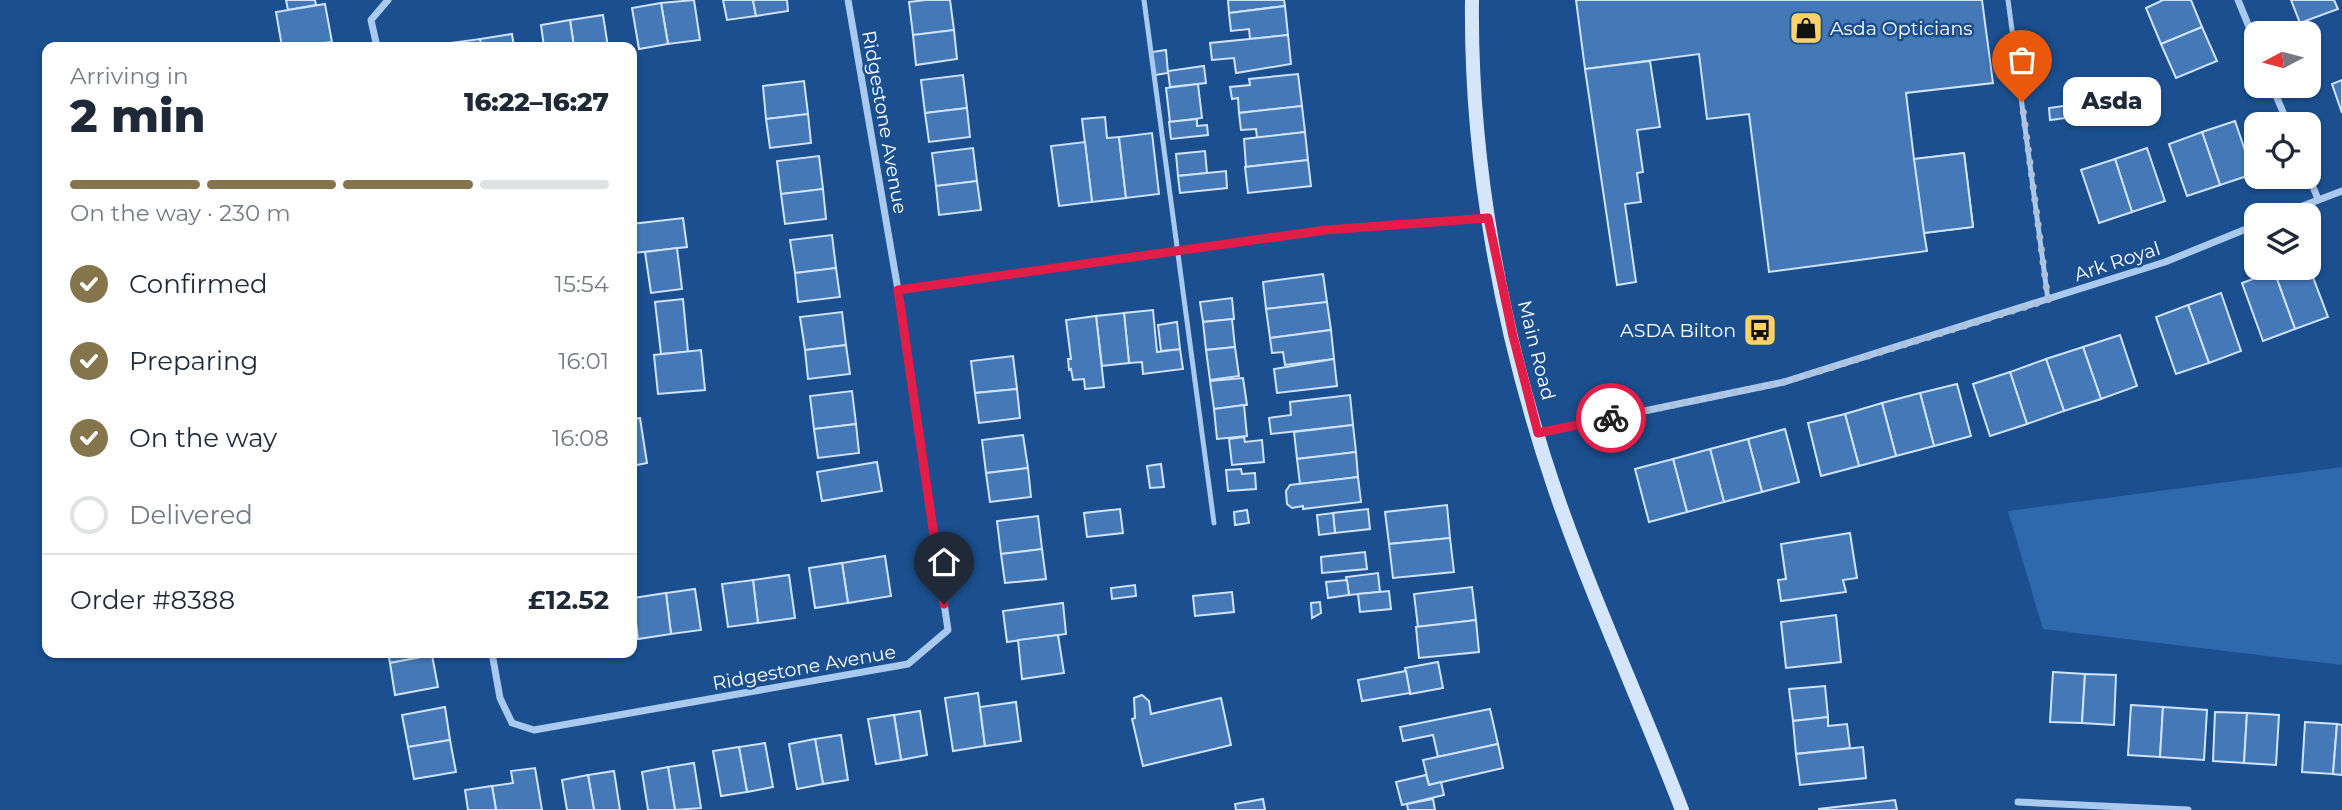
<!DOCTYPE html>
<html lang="en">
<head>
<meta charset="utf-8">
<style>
	:root { --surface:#fff; --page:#f2f2f3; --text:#1f2937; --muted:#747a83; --line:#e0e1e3; --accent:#84754c }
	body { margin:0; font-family:Montserrat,sans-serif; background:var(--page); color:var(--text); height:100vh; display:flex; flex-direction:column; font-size:26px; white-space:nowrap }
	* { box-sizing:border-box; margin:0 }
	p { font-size:23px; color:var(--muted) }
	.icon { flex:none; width:38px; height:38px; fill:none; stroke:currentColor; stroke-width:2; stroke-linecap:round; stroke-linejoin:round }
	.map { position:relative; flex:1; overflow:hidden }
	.sheet { position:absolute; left:42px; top:42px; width:595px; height:616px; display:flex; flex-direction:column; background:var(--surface); border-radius:14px; box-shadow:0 2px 5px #0004 }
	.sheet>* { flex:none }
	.needle { width:46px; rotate:263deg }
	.tools { position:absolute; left:2244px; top:21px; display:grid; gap:14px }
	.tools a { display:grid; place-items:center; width:77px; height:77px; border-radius:14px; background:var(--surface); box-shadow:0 2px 5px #0004; font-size:35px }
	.pin { position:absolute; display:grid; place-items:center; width:60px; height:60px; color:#fff; margin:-72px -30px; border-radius:50% 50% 50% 0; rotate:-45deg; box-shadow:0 0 7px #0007 }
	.pin .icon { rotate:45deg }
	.courier { position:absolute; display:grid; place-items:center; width:70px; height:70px; margin:-35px; border:5px solid #e11d48; border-radius:50%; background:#fff; color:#222; box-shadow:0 2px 9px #0007 }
	.bubble { position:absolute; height:49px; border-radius:14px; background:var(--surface); box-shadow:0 2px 5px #0004; font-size:23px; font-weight:800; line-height:49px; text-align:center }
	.headline em { font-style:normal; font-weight:800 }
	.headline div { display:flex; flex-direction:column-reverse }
	.headline { display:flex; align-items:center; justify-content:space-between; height:119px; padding:0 28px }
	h1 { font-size:46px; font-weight:800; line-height:52px }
	.bar { display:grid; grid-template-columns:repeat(4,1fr); gap:10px 7px; align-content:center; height:84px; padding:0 28px }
	.bar i { height:9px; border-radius:5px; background:var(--line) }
	.bar .on { background:var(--accent) }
	.bar p { grid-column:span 4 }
	.line { display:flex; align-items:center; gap:18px; padding:0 28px; border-top:2px solid var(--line) }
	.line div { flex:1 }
	ol { padding:0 28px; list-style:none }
	li { display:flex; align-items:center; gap:21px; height:77px }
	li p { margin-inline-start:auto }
	li .icon { padding:7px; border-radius:50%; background:var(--accent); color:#fff; stroke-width:4 }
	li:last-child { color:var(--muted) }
	li i { width:38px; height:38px; border:4px solid var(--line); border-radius:50% }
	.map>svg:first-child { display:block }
	.green { fill:#2e69ad }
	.building { fill:#4478b7; stroke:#cfe3fa; stroke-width:2 }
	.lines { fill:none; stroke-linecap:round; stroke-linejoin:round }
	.lane { stroke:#a9c9ee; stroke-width:5 }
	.street { stroke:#a9c9ee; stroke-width:7 }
	.secondary { stroke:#d6e6fa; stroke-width:14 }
	.done { stroke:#afc1d8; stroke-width:7; stroke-dasharray:0 12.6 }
	.route { stroke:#e11d48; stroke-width:9 }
	.labels { text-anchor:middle; stroke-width:5; stroke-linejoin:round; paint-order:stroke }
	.poi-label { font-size:19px; fill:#fff; stroke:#1b4f8f; text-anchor:start }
	.street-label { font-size:19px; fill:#fff; stroke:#1b4f8f }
</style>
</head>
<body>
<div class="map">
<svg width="2342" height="810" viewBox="0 0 2342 810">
	<rect width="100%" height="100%" fill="#1b4f8f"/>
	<polygon class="green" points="2342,467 2342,665 2043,629 2008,511"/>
	<g class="building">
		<polygon points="286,0 315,0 316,5 288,10"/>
		<polygon points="694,0 700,40 668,44 661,3"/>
		<polygon points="723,0 753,0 756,16 727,20"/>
		<polygon points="753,0 787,0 788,11 756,16"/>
		<polygon points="926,0 950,0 954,30 913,35 909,2"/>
		<polygon points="1228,0 1284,0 1285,6 1229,13"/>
		<polygon points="1576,0 1982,0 1993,83 1906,93 1914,159 1964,153 1973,227 1924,233 1927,251 1769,272 1749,114 1707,119 1699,54 1585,69"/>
		<polygon points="2163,0 2191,0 2202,27 2161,44 2146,8"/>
		<polygon points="2291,0 2334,0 2338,9 2300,23"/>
		<polygon points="661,3 668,44 639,49 632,8"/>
		<polygon points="325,4 332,42 282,47 276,12"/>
		<polygon points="1285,6 1288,35 1250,39 1249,29 1231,31 1229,13"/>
		<polygon points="603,15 608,47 574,47 570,20"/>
		<polygon points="570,20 574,47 544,47 541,25"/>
		<polygon points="2202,27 2217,61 2176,78 2161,44"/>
		<polygon points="954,30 957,59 916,65 913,35"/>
		<polygon points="512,34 514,47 481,47 480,39"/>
		<polygon points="1288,35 1291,64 1236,73 1234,58 1212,60 1210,43"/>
		<polygon points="480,39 481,47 451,47 450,43"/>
		<polygon points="1166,50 1168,73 1155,75 1152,52"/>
		<polygon points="1650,61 1660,127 1637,130 1643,172 1637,173 1641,202 1625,204 1636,282 1617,285 1585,69"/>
		<polygon points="1204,66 1206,83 1170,87 1168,71"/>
		<polygon points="1298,74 1302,106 1239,113 1238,98 1232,99 1230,87 1250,85 1249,79"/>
		<polygon points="963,75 967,108 925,113 921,80"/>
		<polygon points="2342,80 2342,113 2332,84"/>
		<polygon points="804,81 808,114 766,119 763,86"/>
		<polygon points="1198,84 1202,118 1170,122 1166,88"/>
		<polygon points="2070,105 2073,117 2050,120 2049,108"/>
		<polygon points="1302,106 1305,132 1257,138 1256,129 1241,130 1239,113"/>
		<polygon points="967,108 970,137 929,142 925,113"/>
		<polygon points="808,114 811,143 770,148 766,119"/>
		<polygon points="1105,117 1107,138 1119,137 1126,198 1092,202 1082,119"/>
		<polygon points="1197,119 1197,126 1207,125 1208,135 1171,139 1169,122"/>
		<polygon points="2235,121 2253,174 2220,185 2202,132"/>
		<polygon points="1305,132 1308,160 1246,167 1244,139"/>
		<polygon points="2202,132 2220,185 2187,196 2169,144"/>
		<polygon points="1152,133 1159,194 1126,198 1119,137"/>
		<polygon points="1085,142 1092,202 1059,206 1051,146"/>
		<polygon points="973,148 977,181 936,186 932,153"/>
		<polygon points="2147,148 2165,201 2132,212 2115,159"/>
		<polygon points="1205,151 1207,173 1178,176 1176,154"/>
		<polygon points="1964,153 1973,227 1924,233 1914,159"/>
		<polygon points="819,156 823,189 781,194 777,161"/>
		<polygon points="2115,159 2132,212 2099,223 2081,170"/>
		<polygon points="1308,160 1311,186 1248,193 1245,167"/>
		<polygon points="1226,171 1227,188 1180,193 1178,176"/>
		<polygon points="977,181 981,210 939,215 936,186"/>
		<polygon points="823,189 826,219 785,224 781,194"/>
		<polygon points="683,218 687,247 634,253 632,224"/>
		<polygon points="832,235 836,268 795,273 790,240"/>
		<polygon points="677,248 682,289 651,293 645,252"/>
		<polygon points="2308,264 2328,317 2295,329 2274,271 2284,268 2308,268"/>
		<polygon points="836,268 840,297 798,302 795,273"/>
		<polygon points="2274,271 2295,329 2263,341 2242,283"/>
		<polygon points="1323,274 1327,302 1266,309 1263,282"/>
		<polygon points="2221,293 2241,351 2209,363 2188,305"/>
		<polygon points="1232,298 1234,319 1203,322 1200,302"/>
		<polygon points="683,299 688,352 661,354 655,302"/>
		<polygon points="1327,302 1331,330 1270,338 1266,309"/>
		<polygon points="2188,305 2209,363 2176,374 2156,317"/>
		<polygon points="1153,310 1157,352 1180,349 1183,369 1143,374 1142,362 1129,363 1124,313"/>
		<polygon points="842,312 846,345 805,350 800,317"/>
		<polygon points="1124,313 1129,363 1102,366 1096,316"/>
		<polygon points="1096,316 1104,387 1085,389 1084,379 1073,380 1071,369 1069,370 1068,359 1071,359 1066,320"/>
		<polygon points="1232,319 1235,347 1206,350 1203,322"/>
		<polygon points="1177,322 1180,349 1161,351 1158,325"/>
		<polygon points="1331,330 1334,359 1285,365 1283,352 1272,353 1270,338"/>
		<polygon points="2120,335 2137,386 2101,399 2083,347"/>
		<polygon points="846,345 850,374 808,379 805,350"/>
		<polygon points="1235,347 1239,376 1210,380 1206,350"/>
		<polygon points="2083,347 2101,399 2064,411 2046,359"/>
		<polygon points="701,350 705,390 658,394 654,355"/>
		<polygon points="1013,356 1017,389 975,393 971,361"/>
		<polygon points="1334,359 1337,386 1277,393 1274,369"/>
		<polygon points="2046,359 2064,411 2027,424 2010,372"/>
		<polygon points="2010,372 2027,424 1990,436 1973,384"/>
		<polygon points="1243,378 1247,405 1214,409 1210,381"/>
		<polygon points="1957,384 1971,436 1934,446 1920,393"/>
		<polygon points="1017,389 1020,418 979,423 975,393"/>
		<polygon points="852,391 856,424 814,429 810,396"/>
		<polygon points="1920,393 1934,446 1896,456 1882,403"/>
		<polygon points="1350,395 1353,425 1271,434 1269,418 1291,415 1290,402"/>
		<polygon points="1882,403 1896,456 1859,466 1845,414"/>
		<polygon points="1244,405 1247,436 1217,439 1214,409"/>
		<polygon points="1845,414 1859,466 1821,476 1808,423"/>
		<polygon points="640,418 647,463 632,466 632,419"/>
		<polygon points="856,424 859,453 818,458 814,429"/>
		<polygon points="1353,425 1356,452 1297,459 1294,432"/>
		<polygon points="1785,429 1799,482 1762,492 1748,439"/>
		<polygon points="1023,435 1028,468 986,473 982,440"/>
		<polygon points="1244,437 1245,442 1262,440 1264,462 1232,465 1229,439"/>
		<polygon points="1748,439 1762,492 1724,502 1710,449"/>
		<polygon points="1710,449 1724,502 1687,512 1673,459"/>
		<polygon points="1356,452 1358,477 1300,484 1297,459"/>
		<polygon points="1673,459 1687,512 1649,522 1635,469"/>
		<polygon points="877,462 882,491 822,501 817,472"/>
		<polygon points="1161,464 1164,487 1150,488 1147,466"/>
		<polygon points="1028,468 1031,497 990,502 986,473"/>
		<polygon points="1241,469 1242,474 1255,473 1256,489 1228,491 1226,470"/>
		<polygon points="1358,477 1361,502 1303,509 1303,506 1292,508 1287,504 1286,491 1290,485"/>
		<polygon points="1447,505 1450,538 1389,544 1385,512"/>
		<polygon points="1120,509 1123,533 1087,537 1084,513"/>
		<polygon points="1368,509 1370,529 1335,533 1333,513"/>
		<polygon points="1247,510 1249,523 1235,525 1234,512"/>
		<polygon points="1333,513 1335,533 1319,535 1317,515"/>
		<polygon points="1038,516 1042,549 1001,554 997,521"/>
		<polygon points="1850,533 1857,578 1843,580 1846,592 1781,601 1778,580 1786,579 1781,544"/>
		<polygon points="1450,538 1454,572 1393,578 1389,544"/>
		<polygon points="1042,549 1046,579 1005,583 1001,554"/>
		<polygon points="1365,552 1367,569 1322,573 1321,557"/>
		<polygon points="885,556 891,596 848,603 842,563"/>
		<polygon points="842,563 848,603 815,608 809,568"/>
		<polygon points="1378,573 1380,592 1349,595 1346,577"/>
		<polygon points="789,575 795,618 758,623 753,580"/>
		<polygon points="753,580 758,623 728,627 722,584"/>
		<polygon points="1347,580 1349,595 1328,598 1326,582"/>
		<polygon points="1135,585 1136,596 1112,599 1111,588"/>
		<polygon points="1472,587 1476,620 1418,627 1414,594"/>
		<polygon points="695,589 701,630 671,634 666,593"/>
		<polygon points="1389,591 1391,609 1360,612 1358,594"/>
		<polygon points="1232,592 1234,612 1195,616 1193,596"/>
		<polygon points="666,593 671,634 638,639 633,598"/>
		<polygon points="1320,602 1321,613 1312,618 1311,603"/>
		<polygon points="1063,603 1066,634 1007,642 1003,611"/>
		<polygon points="1836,615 1841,662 1786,668 1781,622"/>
		<polygon points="1476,620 1479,652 1419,658 1416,627"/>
		<polygon points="1058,635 1064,673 1022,679 1018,640"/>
		<polygon points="388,653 431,653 432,655 390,663"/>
		<polygon points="432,655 438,687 395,695 390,663"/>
		<polygon points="1438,662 1443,688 1410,694 1405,668"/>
		<polygon points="1406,671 1410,693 1362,701 1358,680"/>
		<polygon points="2053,672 2085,674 2082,723 2050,722"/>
		<polygon points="2085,674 2116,675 2114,725 2082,723"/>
		<polygon points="1825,686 1828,717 1793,721 1789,689"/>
		<polygon points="978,693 985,746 953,751 945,698"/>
		<polygon points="1142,695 1149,701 1151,714 1221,698 1231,745 1143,766 1132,719 1135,718 1134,698"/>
		<polygon points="1016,702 1021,741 985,746 980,707"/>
		<polygon points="2131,705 2163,707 2160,757 2128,755"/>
		<polygon points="445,707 450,740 408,747 402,715"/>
		<polygon points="2163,707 2207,710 2204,760 2160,757"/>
		<polygon points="1490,709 1498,744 1438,757 1433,735 1403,741 1400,727"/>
		<polygon points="920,711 927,755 901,760 894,715"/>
		<polygon points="2215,712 2247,713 2244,763 2213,761"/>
		<polygon points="2247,713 2279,715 2276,765 2244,763"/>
		<polygon points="894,715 901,760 876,764 868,719"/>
		<polygon points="1828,717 1828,726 1847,724 1850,748 1796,754 1793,721"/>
		<polygon points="2305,722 2337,724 2333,774 2302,772"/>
		<polygon points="2337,724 2342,725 2342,775 2333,774"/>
		<polygon points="841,735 848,780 823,784 815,739"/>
		<polygon points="815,739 823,784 797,789 789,744"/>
		<polygon points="450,740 456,772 414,779 408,747"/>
		<polygon points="765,743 773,787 747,792 739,747"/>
		<polygon points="1498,744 1503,768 1429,785 1423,760"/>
		<polygon points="739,747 747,792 721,796 713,751"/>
		<polygon points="1863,747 1866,778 1800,785 1796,754"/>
		<polygon points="694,763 701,808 675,810 668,767"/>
		<polygon points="668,767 675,810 648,810 642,772"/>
		<polygon points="535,768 542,810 496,810 492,786 513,783 511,771"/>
		<polygon points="614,771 620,810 594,810 588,775"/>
		<polygon points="588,775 594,810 567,810 562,780"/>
		<polygon points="1426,775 1429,785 1441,782 1444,795 1402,805 1396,782"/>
		<polygon points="492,786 496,810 468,810 465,790"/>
		<polygon points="1263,799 1265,810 1236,810 1235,804"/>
		<polygon points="1433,799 1435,810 1408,810 1407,804"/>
		<polygon points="1895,800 1897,810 1819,810 1819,809"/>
	</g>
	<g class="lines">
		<g class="lane">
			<polyline points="1144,0 1214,523"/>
			<polyline points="2008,0 2048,300"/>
		</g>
		<g class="street">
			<polyline points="2238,0 2256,44"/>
			<polyline points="377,47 371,20 388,0"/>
			<polyline points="2272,86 2288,124"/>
			<polyline points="2308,175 2318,199"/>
			<polyline points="2279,215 2342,191"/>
			<polyline points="898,290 1326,230 1488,218"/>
			<polyline points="1538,433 1784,382 2165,262 2256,225"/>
			<polyline points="492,653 500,698 512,723 534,730 908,664 948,630 898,290 848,0"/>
			<polyline points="2018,802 2188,810"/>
		</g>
		<path class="secondary" d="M1472,0c-2,164 30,334 83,490 37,108 86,213 127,320"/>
	</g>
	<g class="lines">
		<polyline class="done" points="1611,418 1784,382 2048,300 2022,102"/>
		<polyline class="route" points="944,604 898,290 1326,230 1488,218 1513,336 1538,433 1611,418"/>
	</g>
	<defs>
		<symbol id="shop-square" viewBox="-11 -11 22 22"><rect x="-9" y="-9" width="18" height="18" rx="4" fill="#ffd166" stroke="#1b4f8f"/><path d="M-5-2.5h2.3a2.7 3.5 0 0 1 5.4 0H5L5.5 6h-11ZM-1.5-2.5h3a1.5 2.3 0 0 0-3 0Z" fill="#111"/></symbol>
		<symbol id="bus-square" viewBox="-11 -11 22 22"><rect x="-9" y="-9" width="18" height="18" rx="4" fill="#ffd166" stroke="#1b4f8f"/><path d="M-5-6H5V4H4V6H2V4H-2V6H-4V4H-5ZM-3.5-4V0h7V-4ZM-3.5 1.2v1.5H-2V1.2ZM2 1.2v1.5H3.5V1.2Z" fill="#111"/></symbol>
	</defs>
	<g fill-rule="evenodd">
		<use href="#shop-square" x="1787" y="9" width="38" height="38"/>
		<use href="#bus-square" x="1741" y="311" width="38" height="38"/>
	</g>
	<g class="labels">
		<g class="poi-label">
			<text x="1830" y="35">Asda Opticians</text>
			<text x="1736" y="337" text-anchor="end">ASDA Bilton</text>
		</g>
		<g class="street-label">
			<text transform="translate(885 122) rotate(80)" y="7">Ridgestone Avenue</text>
			<text transform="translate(2117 261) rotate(-18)" y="7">Ark Royal</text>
			<text transform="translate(1537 350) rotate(76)" y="7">Main Road</text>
			<text transform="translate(804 667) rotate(-10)" y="7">Ridgestone Avenue</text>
		</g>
	</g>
</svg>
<div class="tools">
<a><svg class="needle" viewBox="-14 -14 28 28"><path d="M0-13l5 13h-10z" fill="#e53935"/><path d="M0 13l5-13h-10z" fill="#747a83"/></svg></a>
<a><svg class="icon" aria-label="locate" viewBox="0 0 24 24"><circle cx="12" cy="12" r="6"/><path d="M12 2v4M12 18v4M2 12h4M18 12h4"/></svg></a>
<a><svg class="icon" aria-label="layers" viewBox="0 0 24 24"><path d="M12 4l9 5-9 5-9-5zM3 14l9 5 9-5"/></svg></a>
</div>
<div class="pin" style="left:2022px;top:102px;background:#ea580c"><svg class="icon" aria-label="bag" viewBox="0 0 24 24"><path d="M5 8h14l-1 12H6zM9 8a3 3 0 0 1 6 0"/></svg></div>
<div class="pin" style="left:944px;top:604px;background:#1f2937"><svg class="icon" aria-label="home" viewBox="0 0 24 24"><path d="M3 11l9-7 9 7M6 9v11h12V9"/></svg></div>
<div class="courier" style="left:1611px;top:418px"><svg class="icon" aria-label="bike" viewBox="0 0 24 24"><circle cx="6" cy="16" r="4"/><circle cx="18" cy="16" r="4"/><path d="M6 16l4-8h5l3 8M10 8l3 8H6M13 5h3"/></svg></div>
<div class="bubble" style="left:2063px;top:77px;width:98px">Asda</div>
<section class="sheet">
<div class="headline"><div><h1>2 min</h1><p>Arriving in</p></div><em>16:22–16:27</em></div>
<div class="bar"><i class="on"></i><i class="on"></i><i class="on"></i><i></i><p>On the way · 230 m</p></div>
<ol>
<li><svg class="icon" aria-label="check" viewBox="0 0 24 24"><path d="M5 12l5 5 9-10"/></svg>Confirmed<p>15:54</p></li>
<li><svg class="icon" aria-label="check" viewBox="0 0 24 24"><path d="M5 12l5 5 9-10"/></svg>Preparing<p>16:01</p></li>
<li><svg class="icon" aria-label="check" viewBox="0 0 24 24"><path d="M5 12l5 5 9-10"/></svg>On the way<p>16:08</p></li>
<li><i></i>Delivered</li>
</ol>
<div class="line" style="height:91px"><div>Order #8388</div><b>£12.52</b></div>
</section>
</div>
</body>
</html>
